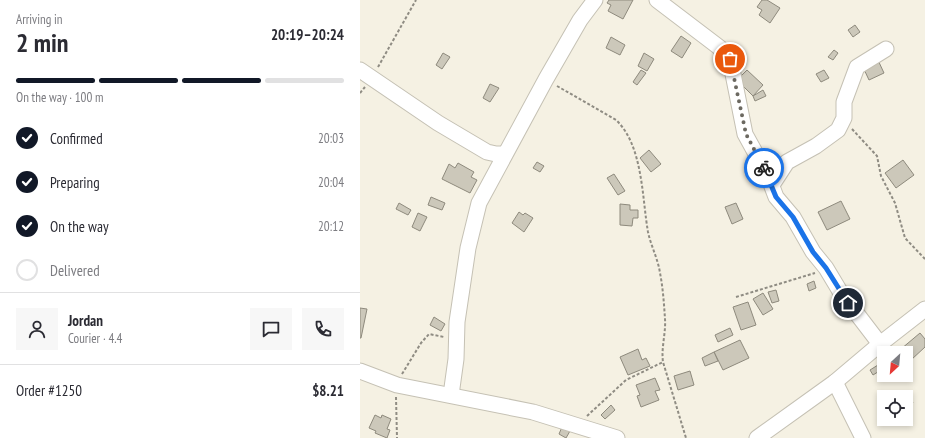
<!DOCTYPE html>
<html lang="en">
<head>
<meta charset="utf-8">
<style>
	:root { --surface:#fff; --page:#f7f7f7; --text:#2b2b33; --muted:#7c7c81; --line:#e1e1e2; --accent:#111827 }
	body { margin:0; font-family:"PT Sans Narrow",sans-serif; background:var(--page); color:var(--text); height:100vh; display:flex; flex-direction:column; font-size:15px; white-space:nowrap }
	* { box-sizing:border-box; margin:0 }
	p { font-size:13px; color:var(--muted) }
	.icon { flex:none; width:22px; height:22px; fill:none; stroke:currentColor; stroke-width:2; stroke-linecap:round; stroke-linejoin:round }
	.map { position:relative; flex:1; overflow:hidden }
	.sheet { display:flex; flex-direction:column; background:var(--surface); width:360px }
	.sheet>* { flex:none }
	.needle { width:26px; rotate:206deg }
	.controls { position:absolute; left:517px; top:346px; display:grid; gap:8px }
	.controls a { display:grid; place-items:center; width:36px; height:36px; border-radius:0px; background:var(--surface); box-shadow:0 2px 6px #0003; font-size:20px }
	.pin { position:absolute; display:grid; place-items:center; width:34px; height:34px; color:#fff; margin:-17px; border:2px solid #fff; border-radius:50%; box-shadow:0 1px 4px #0007 }
	.courier { position:absolute; display:grid; place-items:center; width:40px; height:40px; margin:-20px; border:3px solid #1a73e8; border-radius:50%; background:#fff; color:#222; box-shadow:0 1px 5px #0007 }
	.headline em { font-style:normal; font-weight:700 }
	.headline div { display:flex; flex-direction:column-reverse }
	.headline { display:flex; align-items:center; justify-content:space-between; height:68px; padding:0 16px }
	h1 { font-size:26px; font-weight:700; line-height:30px }
	.bar { display:grid; grid-template-columns:repeat(4,1fr); gap:6px 4px; align-content:center; height:48px; padding:0 16px }
	.bar i { height:5px; border-radius:3px; background:var(--line) }
	.bar .on { background:var(--accent) }
	.bar p { grid-column:span 4 }
	.line { display:flex; align-items:center; gap:10px; padding:0 16px; border-top:1px solid var(--line) }
	.line div { flex:1 }
	.round { display:grid; place-items:center; flex:none; width:42px; height:42px; border-radius:0px; background:var(--page) }
	ol { padding:0 16px; list-style:none }
	li { display:flex; align-items:center; gap:12px; height:44px }
	li p { margin-inline-start:auto }
	li .icon { padding:4px; border-radius:50%; background:var(--accent); color:#fff; stroke-width:4 }
	li:last-child { color:var(--muted) }
	li i { width:22px; height:22px; border:2px solid var(--line); border-radius:50% }
	main { display:flex; flex:1; min-height:0 }
	.map>svg:first-child { display:block }
	.building { fill:#ccc8ba; stroke:#8e8a7d }
	.lines { fill:none; stroke-linecap:round; stroke-linejoin:round }
	.minor-casing { stroke:#c5c1b4; stroke-width:17 }
	.path { stroke:#8f8c83; stroke-width:2; stroke-dasharray:3 2; stroke-linecap:butt }
	.minor { stroke:#fff; stroke-width:15 }
	.done { stroke:#6c6961; stroke-width:4; stroke-dasharray:0 7.2 }
	.route { stroke:#1a73e8; stroke-width:5 }
</style>
</head>
<body>
<main>
<section class="sheet">
<div class="headline"><div><h1>2 min</h1><p>Arriving in</p></div><em>20:19–20:24</em></div>
<div class="bar"><i class="on"></i><i class="on"></i><i class="on"></i><i></i><p>On the way · 100 m</p></div>
<ol>
<li><svg class="icon" aria-label="check" viewBox="0 0 24 24"><path d="M5 12l5 5 9-10"/></svg>Confirmed<p>20:03</p></li>
<li><svg class="icon" aria-label="check" viewBox="0 0 24 24"><path d="M5 12l5 5 9-10"/></svg>Preparing<p>20:04</p></li>
<li><svg class="icon" aria-label="check" viewBox="0 0 24 24"><path d="M5 12l5 5 9-10"/></svg>On the way<p>20:12</p></li>
<li><i></i>Delivered</li>
</ol>
<div class="line" style="height:72px"><a class="round"><svg class="icon" aria-label="person" viewBox="0 0 24 24"><circle cx="12" cy="8" r="4"/><path d="M4 21q1-7 8-7t8 7"/></svg></a><div><b>Jordan</b><p>Courier · 4.4</p></div><a class="round"><svg class="icon" aria-label="chat" viewBox="0 0 24 24"><path d="M4 5h16v11H9l-5 4z"/></svg></a><a class="round"><svg class="icon" aria-label="phone" viewBox="0 0 24 24"><path d="M5 4h4l2 5-3 2q2 4 5 5l2-3 5 2v4C11 20 4 13 5 4z"/></svg></a></div>
<div class="line" style="height:52px"><div>Order #1250</div><b>$8.21</b></div>
</section>
<div class="map">
<svg width="565" height="438" viewBox="0 0 565 438">
	<rect width="100%" height="100%" fill="#f5f1e3"/>
	<g class="building">
		<polygon points="249,0 273,0 263,19 248,11 251,5 247,3"/>
		<polygon points="402,0 407,0 420,8 410,23 399,15 402,10 397,7"/>
		<polygon points="495,25 500,32 493,37 488,30"/>
		<polygon points="321,36 331,43 322,58 311,51"/>
		<polygon points="251,37 265,45 260,55 246,48"/>
		<polygon points="474,50 478,53 473,60 468,57"/>
		<polygon points="83,53 90,57 82,69 76,65"/>
		<polygon points="284,53 294,59 287,71 278,66"/>
		<polygon points="517,58 524,73 509,80 502,65"/>
		<polygon points="281,70 286,73 277,85 273,82"/>
		<polygon points="387,70 403,85 393,96 377,80"/>
		<polygon points="464,70 469,78 461,82 456,74"/>
		<polygon points="130,84 139,88 130,102 123,98"/>
		<polygon points="403,90 406,96 395,101 393,96"/>
		<polygon points="289,150 301,164 291,172 280,158"/>
		<polygon points="543,160 554,175 536,188 525,173"/>
		<polygon points="177,162 184,166 180,172 173,168"/>
		<polygon points="98,163 114,172 111,177 117,180 110,193 82,179 89,164 95,168"/>
		<polygon points="254,174 265,191 258,195 247,178"/>
		<polygon points="71,197 85,203 82,210 68,205"/>
		<polygon points="481,201 490,219 467,230 458,212"/>
		<polygon points="39,203 51,210 48,215 36,209"/>
		<polygon points="376,203 383,219 372,224 365,207"/>
		<polygon points="260,204 270,205 270,210 278,210 278,218 273,218 272,226 260,225"/>
		<polygon points="159,212 163,215 165,213 173,218 164,232 152,223"/>
		<polygon points="58,213 67,217 60,231 52,227"/>
		<polygon points="454,281 456,288 449,291 447,284"/>
		<polygon points="416,290 419,301 412,303 408,292"/>
		<polygon points="403,293 413,309 403,315 393,299"/>
		<polygon points="388,302 396,325 381,330 373,307"/>
		<polygon points="0,308 7,309 1,338 0,338"/>
		<polygon points="74,317 85,324 81,331 70,325"/>
		<polygon points="370,328 373,335 358,342 355,335"/>
		<polygon points="560,333 565,339 565,347 551,360 541,349"/>
		<polygon points="380,340 389,358 363,370 354,352"/>
		<polygon points="278,349 282,360 286,358 290,366 268,375 260,357"/>
		<polygon points="354,352 358,361 345,366 342,358"/>
		<polygon points="518,365 521,370 513,375 510,370"/>
		<polygon points="330,371 334,385 318,390 314,376"/>
		<polygon points="295,378 300,390 295,391 299,400 281,407 277,396 280,395 276,385"/>
		<polygon points="548,395 553,403 546,407 546,397 544,397"/>
		<polygon points="251,405 255,410 245,419 241,415"/>
		<polygon points="15,415 21,418 22,415 31,419 27,429 30,430 27,438 15,433 16,431 9,428"/>
		<polygon points="202,427 210,431 206,438 199,434"/>
	</g>
	<g class="lines">
		<defs>
			<g id="minor">
				<polyline points="297,0 364,51 370,59 385,134 408,176 416,197 433,217 453,252 466,268 481,293 520,344"/>
				<polyline points="0,70 78,123 127,152 136,154 145,154"/>
				<polyline points="412,185 427,162 456,146 478,130 484,118 484,102 497,67 526,49"/>
				<polyline points="0,371 37,385 173,412 257,438"/>
				<polyline points="475,382 503,438"/>
				<polyline points="91,395 96,359 97,322 108,248 119,203 186,79 220,20 235,0"/>
				<polyline points="397,438 475,382 520,344 565,309"/>
			</g>
		</defs>
		<use href="#minor" class="minor-casing"/>
		<g class="path">
			<polyline points="18,67 56,0"/>
			<path d="M197,86l59,34c27,25 26,78 32,112 3,14 10,27 12,41 3,15 4,31 5,46 1,14 -4,29 -2,43l23,76"/>
			<polyline points="0,93 5,87"/>
			<polyline points="492,129 517,156 521,176 535,203 545,238 565,259"/>
			<polyline points="376,297 455,273"/>
			<polyline points="42,374 61,343 69,334 84,337"/>
			<polyline points="36,397 37,438"/>
			<polyline points="227,416 266,380 303,362"/>
		</g>
		<use href="#minor" class="minor"/>
	</g>
	<g class="lines">
		<polyline class="done" points="370,59 386,134 404,168"/>
		<polyline class="route" points="404,168 416,197 433,217 453,252 466,268 488,303"/>
	</g>
</svg>
<div class="controls">
<a><svg class="needle" viewBox="-14 -14 28 28"><path d="M0-13l5 13h-10z" fill="#e53935"/><path d="M0 13l5-13h-10z" fill="#7c7c81"/></svg></a>
<a><svg class="icon" aria-label="locate" viewBox="0 0 24 24"><circle cx="12" cy="12" r="6"/><path d="M12 2v4M12 18v4M2 12h4M18 12h4"/></svg></a>
</div>
<div class="pin" style="left:370px;top:59px;background:#ea580c"><svg class="icon" aria-label="bag" viewBox="0 0 24 24"><path d="M5 8h14l-1 12H6zM9 8a3 3 0 0 1 6 0"/></svg></div>
<div class="pin" style="left:488px;top:303px;background:#1f2937"><svg class="icon" aria-label="home" viewBox="0 0 24 24"><path d="M3 11l9-7 9 7M6 9v11h12V9"/></svg></div>
<div class="courier" style="left:404px;top:168px"><svg class="icon" aria-label="bike" viewBox="0 0 24 24"><circle cx="6" cy="16" r="4"/><circle cx="18" cy="16" r="4"/><path d="M6 16l4-8h5l3 8M10 8l3 8H6M13 5h3"/></svg></div>
</div>
</main>
</body>
</html>
